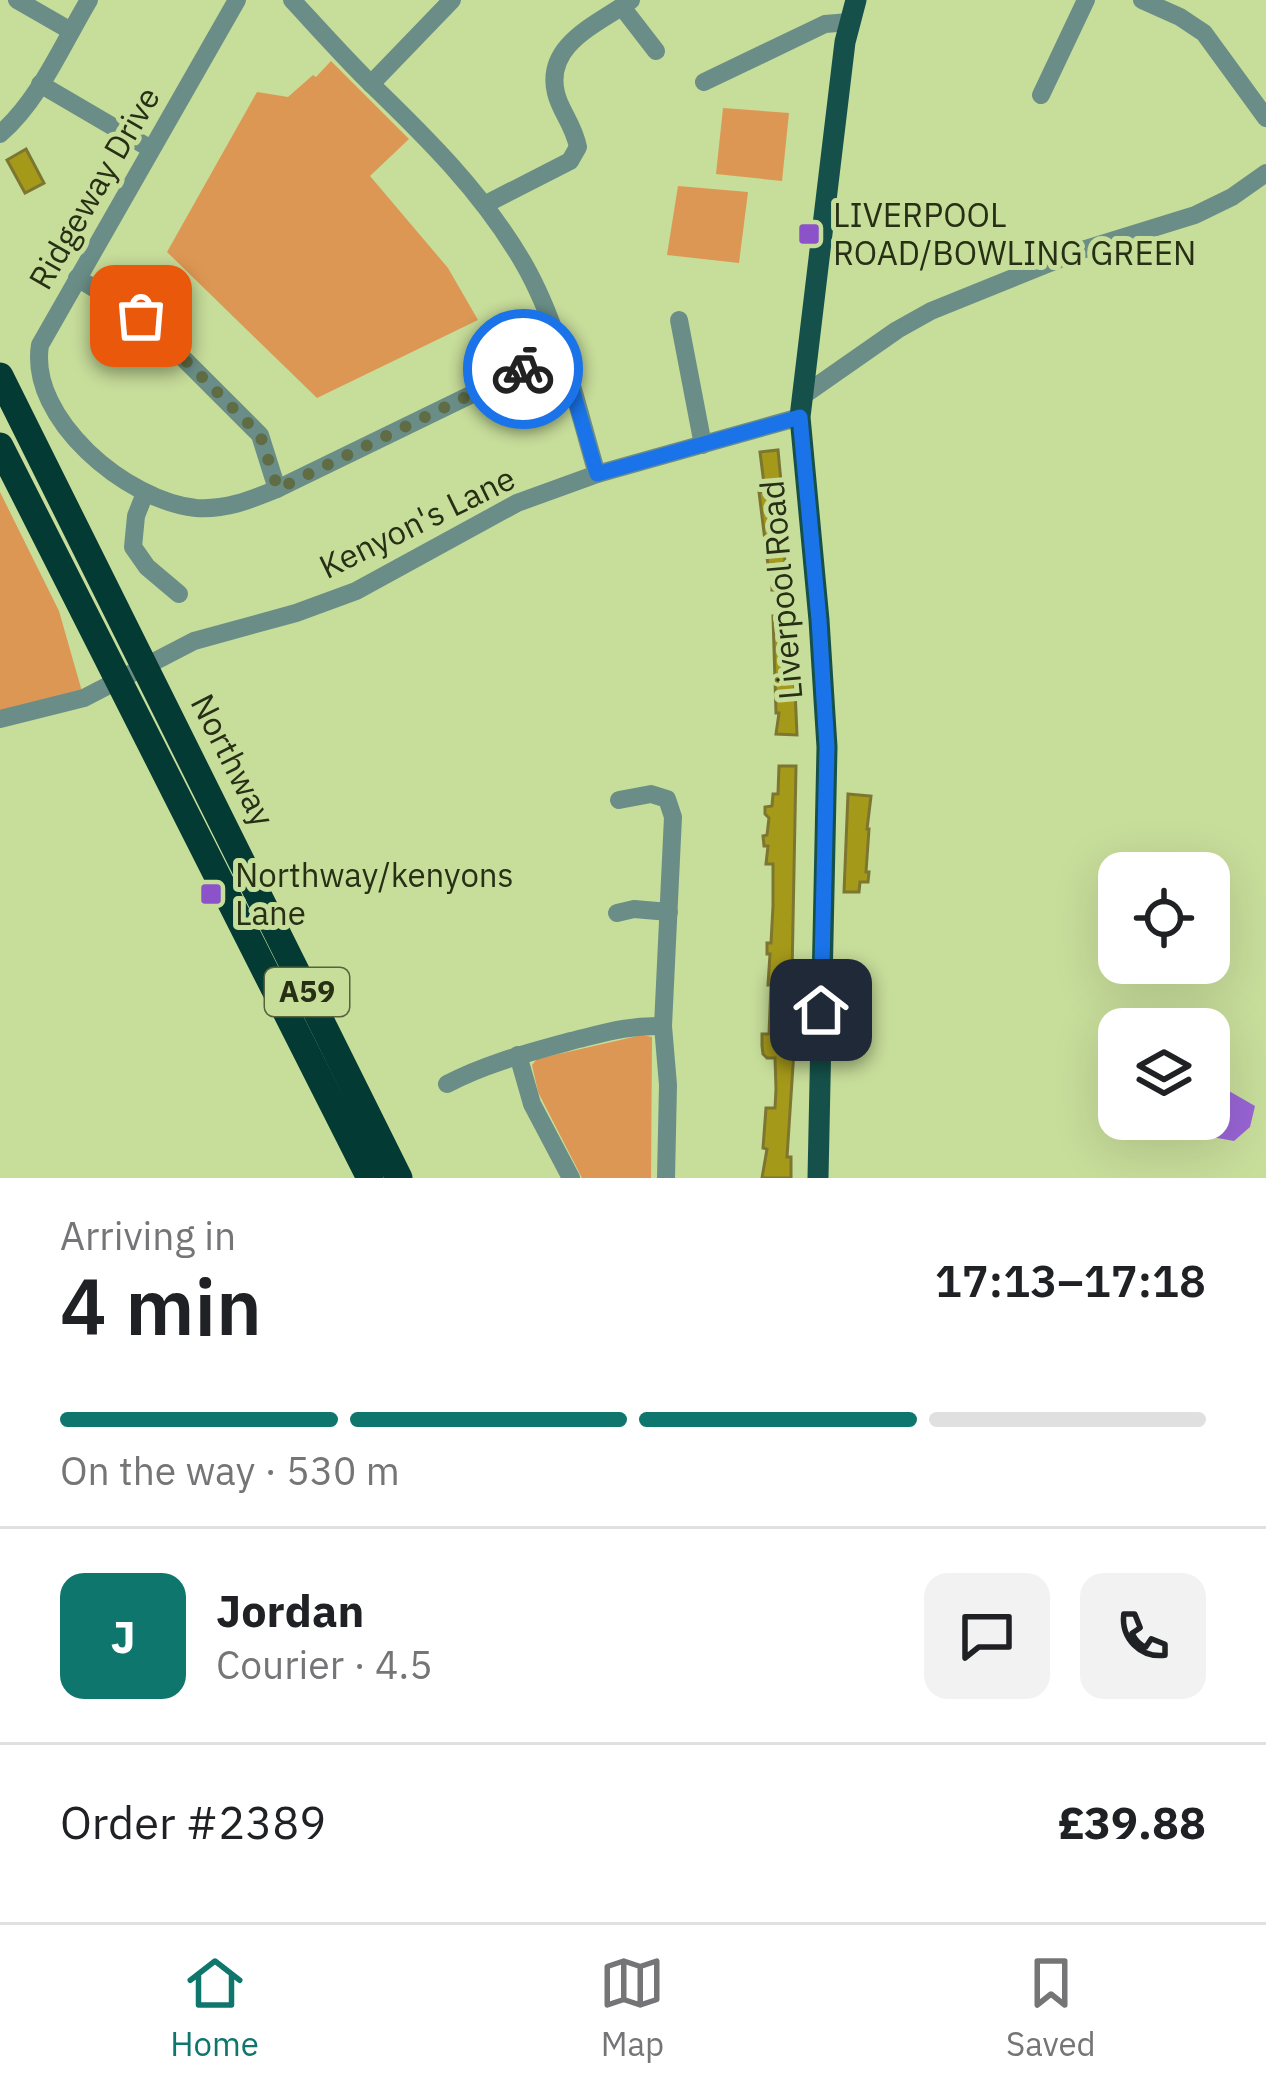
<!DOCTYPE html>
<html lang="en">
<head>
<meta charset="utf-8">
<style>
	:root { --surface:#fff; --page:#f2f2f2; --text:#202124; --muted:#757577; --line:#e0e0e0; --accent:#0f766e }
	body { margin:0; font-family:"IBM Plex Sans",sans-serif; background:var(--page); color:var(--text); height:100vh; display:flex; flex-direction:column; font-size:45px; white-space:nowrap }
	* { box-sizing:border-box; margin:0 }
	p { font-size:39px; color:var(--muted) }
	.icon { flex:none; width:66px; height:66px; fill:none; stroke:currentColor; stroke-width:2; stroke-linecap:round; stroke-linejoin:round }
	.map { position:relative; height:1178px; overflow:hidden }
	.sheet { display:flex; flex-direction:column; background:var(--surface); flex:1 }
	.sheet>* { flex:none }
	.controls { position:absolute; left:1098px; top:852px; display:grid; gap:24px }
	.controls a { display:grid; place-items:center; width:132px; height:132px; border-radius:24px; background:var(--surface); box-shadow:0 12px 48px #0002; font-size:60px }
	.pin { position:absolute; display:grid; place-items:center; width:102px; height:102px; color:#fff; margin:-51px; border-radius:24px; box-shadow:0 6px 18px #0006 }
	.courier { position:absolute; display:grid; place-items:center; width:120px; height:120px; margin:-60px; border:9px solid #1a73e8; border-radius:50%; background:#fff; color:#222; box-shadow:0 3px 15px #0007 }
	.overview em { font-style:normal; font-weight:600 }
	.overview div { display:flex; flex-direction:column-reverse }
	.overview { display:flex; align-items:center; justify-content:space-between; height:204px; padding:0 60px }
	h1 { font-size:78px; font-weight:600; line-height:90px }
	.bar { display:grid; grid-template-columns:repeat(4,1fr); gap:18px 12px; align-content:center; height:144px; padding:0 60px }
	.bar i { height:15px; border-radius:9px; background:var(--line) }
	.bar .on { background:var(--accent) }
	.bar p { grid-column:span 4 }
	.line { display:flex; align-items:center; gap:30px; padding:0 60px; border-top:3px solid var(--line) }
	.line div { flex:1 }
	.round { display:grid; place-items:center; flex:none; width:126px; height:126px; border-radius:24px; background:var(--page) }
	.tab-bar { display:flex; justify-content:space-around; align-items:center; height:168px; border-top:3px solid var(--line); background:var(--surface); font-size:33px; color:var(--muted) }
	.tab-bar a { display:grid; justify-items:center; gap:6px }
	.tab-bar .on { color:var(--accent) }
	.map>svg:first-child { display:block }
	.green { fill:#dd9754 }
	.water { fill:#9864d4 }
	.building { fill:#a5991a; stroke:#7d7631; stroke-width:3 }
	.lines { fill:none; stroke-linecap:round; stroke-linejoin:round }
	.minor { stroke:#6a8e87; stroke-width:18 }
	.major { stroke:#15514a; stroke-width:21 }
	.highway { stroke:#033a34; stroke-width:27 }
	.done { stroke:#5f6c44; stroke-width:12; stroke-dasharray:0 21.6 }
	.route { stroke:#1a73e8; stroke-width:15 }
	.poi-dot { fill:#8c52c9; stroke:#c7dd9a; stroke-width:4.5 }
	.labels { text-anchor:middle; stroke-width:10; stroke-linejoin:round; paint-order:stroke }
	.shield { fill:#c7dd9a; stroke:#57633d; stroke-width:3 }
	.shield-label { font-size:30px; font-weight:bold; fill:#272f15 }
	.street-label { font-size:33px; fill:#272f15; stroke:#c7dd9a }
	.poi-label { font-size:33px; fill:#272f15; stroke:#c7dd9a; text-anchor:start }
</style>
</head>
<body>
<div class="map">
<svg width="1266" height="1178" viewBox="0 0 1266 1178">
	<rect width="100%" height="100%" fill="#c7dd9a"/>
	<g class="green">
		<polygon points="331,61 409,139 370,176 448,268 478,320 317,398 167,252 257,92 288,97 313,75 316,77"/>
		<polygon points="723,108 789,113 782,181 716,174"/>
		<polygon points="678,186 748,192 739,263 667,255"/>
		<polygon points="0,492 59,611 83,695 0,715"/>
		<polygon points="642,1035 652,1037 651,1178 582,1178 538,1092 532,1065 537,1059"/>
	</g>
	<polygon class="water" points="1222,1087 1255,1106 1250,1127 1234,1141 1212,1137 1194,1119 1209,1119 1209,1093"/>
	<g class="building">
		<polygon points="26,149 44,183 25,193 7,160"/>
		<polygon points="778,450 781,482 776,483 779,522 788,580 794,580 791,598 797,735 776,734 779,713 776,713 773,616 782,616 778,590 772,590 773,564 768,565 759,492 765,492 760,452"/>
		<polygon points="779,766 796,766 792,974 792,1035 795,1035 787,1157 791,1157 791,1178 762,1178 767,1149 763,1148 766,1108 775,1108 776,1089 775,1058 767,1058 763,1054 762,1046 762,1034 769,1034 771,985 768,985 770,954 767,954 767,943 771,943 773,906 773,864 766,864 768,846 764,846 763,836 767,835 769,818 765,814 765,807 772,806 773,794 778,794"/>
		<polygon points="848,794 871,796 867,829 869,829 866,872 869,872 868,882 860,882 859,892 844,892"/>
	</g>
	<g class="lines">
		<g class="minor">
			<polyline points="17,0 71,31"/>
			<path d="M237,0l-197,345c-12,74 87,156 156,163 30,2 54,-8 81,-19l284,-138"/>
			<path d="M292,0c25,27 50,55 76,81 58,56 115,112 156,183 35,61 53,142 73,210"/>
			<polyline points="1142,0 1180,17 1204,33 1266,118"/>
			<polyline points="622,7 656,51"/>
			<polyline points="704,82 825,24 849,22"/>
			<polyline points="40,84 151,149"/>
			<polyline points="371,84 452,0"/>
			<polyline points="1041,95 1086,0"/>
			<path d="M0,134c40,-35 62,-89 89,-134"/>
			<path d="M486,204l84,-43 8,-14c-5,-24 -18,-36 -22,-54 -12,-50 45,-70 75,-93"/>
			<polyline points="77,278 141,316 260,435 277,489"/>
			<polyline points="679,320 703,445"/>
			<polyline points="801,397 897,330 931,311 1082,250 1195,215 1232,197 1266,173"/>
			<polyline points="145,493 136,516 133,547 147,567 179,594"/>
			<polyline points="0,719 84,698 194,641 296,613 356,591 517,503 597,474 800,417"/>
			<polyline points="619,800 651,794 667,799 673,817 663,1026 668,1085 666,1178"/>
			<polyline points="617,913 634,909 669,912"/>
			<polyline points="518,1055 532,1104 571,1178"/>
			<path d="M447,1084c40,-21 81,-31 124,-43 33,-8 58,-16 92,-15"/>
		</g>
		<polyline class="major" points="818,1178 827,747 819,620 800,417 845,42 856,0"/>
		<g class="highway">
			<polyline points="0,376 399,1178"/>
			<polyline points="0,446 370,1178"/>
		</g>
	</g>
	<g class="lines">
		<polyline class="done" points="141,316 260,435 278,489 523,369"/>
		<polyline class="route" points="523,369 561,351 597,474 800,417 819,620 827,747 821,1010"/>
	</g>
	<g class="poi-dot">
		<rect x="797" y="222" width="24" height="24" rx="6"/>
		<rect x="199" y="882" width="24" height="24" rx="6"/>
	</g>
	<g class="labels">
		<rect class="shield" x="265" y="968" width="84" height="48" rx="9"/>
		<g class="shield-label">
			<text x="307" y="1002">A59</text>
		</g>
		<g class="street-label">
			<text transform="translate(94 188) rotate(-60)" y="12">Ridgeway Drive</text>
			<text transform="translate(417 522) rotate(-26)" y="12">Kenyon's Lane</text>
			<text transform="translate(781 590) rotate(-95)" y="12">Liverpool Road</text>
			<text transform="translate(233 760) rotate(63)" y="12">Northway</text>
		</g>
		<g class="poi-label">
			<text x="833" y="227">LIVERPOOL<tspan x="833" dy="38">ROAD/BOWLING GREEN</tspan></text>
			<text x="235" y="887">Northway/kenyons<tspan x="235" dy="38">Lane</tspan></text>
		</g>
	</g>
</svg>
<div class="controls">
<a><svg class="icon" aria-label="locate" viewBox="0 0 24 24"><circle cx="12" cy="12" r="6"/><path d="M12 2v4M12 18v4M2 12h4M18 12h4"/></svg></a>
<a><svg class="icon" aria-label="layers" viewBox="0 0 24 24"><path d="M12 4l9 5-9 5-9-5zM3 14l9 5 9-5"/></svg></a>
</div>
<div class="pin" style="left:141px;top:316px;background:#ea580c"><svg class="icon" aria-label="bag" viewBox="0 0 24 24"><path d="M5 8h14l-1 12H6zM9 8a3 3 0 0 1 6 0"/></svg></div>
<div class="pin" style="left:821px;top:1010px;background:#1f2937"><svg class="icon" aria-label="home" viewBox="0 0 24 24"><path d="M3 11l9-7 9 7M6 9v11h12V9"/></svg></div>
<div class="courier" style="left:523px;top:369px"><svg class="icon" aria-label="bike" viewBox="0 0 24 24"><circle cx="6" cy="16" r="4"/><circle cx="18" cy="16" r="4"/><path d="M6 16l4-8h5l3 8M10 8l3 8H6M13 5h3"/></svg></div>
</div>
<section class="sheet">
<div class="overview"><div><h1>4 min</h1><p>Arriving in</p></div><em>17:13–17:18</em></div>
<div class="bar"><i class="on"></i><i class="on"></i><i class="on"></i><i></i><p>On the way · 530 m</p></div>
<div class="line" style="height:216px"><b class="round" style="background:var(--accent);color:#fff">J</b><div><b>Jordan</b><p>Courier · 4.5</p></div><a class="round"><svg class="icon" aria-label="chat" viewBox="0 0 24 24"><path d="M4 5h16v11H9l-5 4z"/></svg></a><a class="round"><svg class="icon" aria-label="phone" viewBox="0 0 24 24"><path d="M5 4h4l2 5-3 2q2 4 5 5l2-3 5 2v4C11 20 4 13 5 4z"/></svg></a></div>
<div class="line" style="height:156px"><div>Order #2389</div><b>£39.88</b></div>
</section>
<nav class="tab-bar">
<a class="on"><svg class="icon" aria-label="home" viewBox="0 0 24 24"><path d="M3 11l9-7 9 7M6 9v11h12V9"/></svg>Home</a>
<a><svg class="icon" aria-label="map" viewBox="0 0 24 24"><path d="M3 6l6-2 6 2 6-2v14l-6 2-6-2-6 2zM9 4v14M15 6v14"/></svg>Map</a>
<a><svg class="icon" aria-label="saved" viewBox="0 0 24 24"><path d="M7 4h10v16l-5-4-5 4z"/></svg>Saved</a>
</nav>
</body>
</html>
